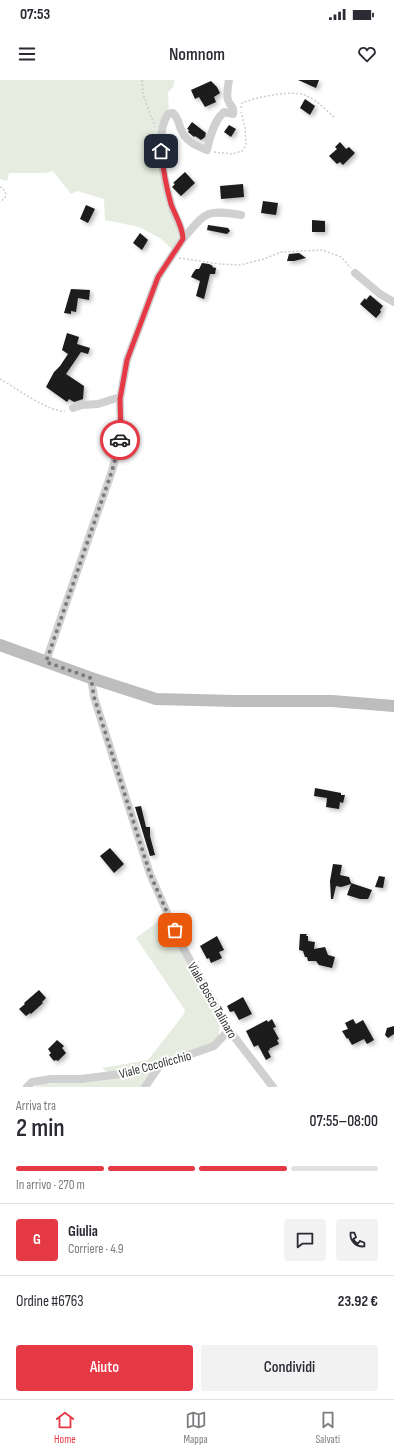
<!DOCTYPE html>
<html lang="it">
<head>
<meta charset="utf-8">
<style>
	:root { --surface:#fff; --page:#f2f2f3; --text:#2b2b33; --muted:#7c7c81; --line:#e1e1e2; --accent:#e63946 }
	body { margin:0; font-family:"Sofia Sans Condensed",sans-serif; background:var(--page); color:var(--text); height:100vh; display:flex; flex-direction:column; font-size:15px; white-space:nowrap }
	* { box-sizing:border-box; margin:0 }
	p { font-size:13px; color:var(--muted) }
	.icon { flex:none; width:22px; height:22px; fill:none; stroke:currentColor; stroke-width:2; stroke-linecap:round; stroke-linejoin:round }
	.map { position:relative; height:1007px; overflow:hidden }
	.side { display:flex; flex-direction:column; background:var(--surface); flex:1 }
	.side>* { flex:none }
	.pin { position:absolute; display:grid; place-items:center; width:34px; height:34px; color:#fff; margin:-17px; border-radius:8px; box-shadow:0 2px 6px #0006 }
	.courier { position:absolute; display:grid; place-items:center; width:40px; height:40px; margin:-20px; border:3px solid #e63946; border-radius:50%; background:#fff; color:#222; box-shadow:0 1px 5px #0007 }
	.head em { font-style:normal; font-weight:600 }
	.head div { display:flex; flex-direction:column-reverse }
	.head { display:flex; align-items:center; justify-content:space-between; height:68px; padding:0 16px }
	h1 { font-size:26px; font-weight:600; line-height:30px }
	.bar { display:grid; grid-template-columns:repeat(4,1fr); gap:6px 4px; align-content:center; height:48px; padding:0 16px }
	.bar i { height:5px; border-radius:3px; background:var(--line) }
	.bar .active { background:var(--accent) }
	.bar p { grid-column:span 4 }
	.line { display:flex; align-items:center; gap:10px; padding:0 16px; border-top:1px solid var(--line) }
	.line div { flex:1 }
	.round { display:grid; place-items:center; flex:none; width:42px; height:42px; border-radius:4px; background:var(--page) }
	.primary-button { display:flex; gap:8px; margin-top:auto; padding:8px 16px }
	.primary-button a { flex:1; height:46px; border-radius:4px; background:var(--accent); color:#fff; font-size:16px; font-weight:600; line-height:46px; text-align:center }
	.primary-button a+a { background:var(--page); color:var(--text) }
	.status { display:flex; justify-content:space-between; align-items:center; height:28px; padding:0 20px; background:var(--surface); direction:ltr }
	.status svg { height:11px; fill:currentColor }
	header { display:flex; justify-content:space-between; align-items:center; height:52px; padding:0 16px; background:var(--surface); font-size:18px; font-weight:600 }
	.menu { display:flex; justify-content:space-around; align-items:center; height:56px; border-top:1px solid var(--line); background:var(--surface); font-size:11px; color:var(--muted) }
	.menu a { display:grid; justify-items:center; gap:2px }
	.menu .active { color:var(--accent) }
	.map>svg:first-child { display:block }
	.green { fill:#e6ecdf }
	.building { fill:#1a1a1a; filter:url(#shadow) }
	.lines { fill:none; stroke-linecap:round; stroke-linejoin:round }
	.path { stroke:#cdcdcd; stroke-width:1.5; stroke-dasharray:2 2; stroke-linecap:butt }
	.minor { stroke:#d0d0d0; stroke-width:8 }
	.secondary { stroke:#bdbdbd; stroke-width:12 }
	.done { stroke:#7a7a7a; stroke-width:4; stroke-dasharray:0 7.2 }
	.route { stroke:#e63946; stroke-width:5 }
	.labels { text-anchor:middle; stroke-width:4; stroke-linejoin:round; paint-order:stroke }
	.street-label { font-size:13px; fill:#333; stroke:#fff }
</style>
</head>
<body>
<div class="status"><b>07:53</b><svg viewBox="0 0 49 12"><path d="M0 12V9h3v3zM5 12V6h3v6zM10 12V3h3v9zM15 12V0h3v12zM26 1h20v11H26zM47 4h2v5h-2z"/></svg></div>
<header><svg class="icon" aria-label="menu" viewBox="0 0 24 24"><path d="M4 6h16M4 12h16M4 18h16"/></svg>Nomnom<svg class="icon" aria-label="heart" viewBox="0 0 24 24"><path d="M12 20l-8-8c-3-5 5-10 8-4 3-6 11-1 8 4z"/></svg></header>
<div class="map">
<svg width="394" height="1007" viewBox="0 0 394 1007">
	<defs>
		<filter id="shadow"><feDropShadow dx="2.5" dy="2.5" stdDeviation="2" flood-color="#0004"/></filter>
	</defs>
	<rect width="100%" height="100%" fill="#fff"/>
	<g class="green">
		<path d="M0,0h174c1,6 -2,9 -6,12l1,20 -11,24 -1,17 22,80 -1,8 -4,10 -14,-13 -21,-11 -34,-7 -1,-21 -27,-8 -6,3 -18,-23 -7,2h-37l-2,8 -7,-2z"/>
		<path d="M164,837l56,105c0,6 -1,14 -4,18 -13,14 -85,28 -107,33l-7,-5 46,-8 36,-46 1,-4 -49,-72z"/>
		<polygon points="154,990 142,1007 34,1007 43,1004 101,1000"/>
	</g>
	<g class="building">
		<polygon points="298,0 319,0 316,8"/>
		<polygon points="211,1 217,7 220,13 214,17 216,22 205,27 199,17 195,19 191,10"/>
		<polygon points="305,19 315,26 310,35 300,28"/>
		<polygon points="192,42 206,53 205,57 201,60 195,56 194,57 188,52 189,50 187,49"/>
		<polygon points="229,45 236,49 231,57 224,52"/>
		<polygon points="340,62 346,69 349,67 355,73 343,85 340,82 337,84 329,76 337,69 335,67"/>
		<polygon points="185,92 195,103 181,116 172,107 175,104 173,103"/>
		<polygon points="243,104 244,117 221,119 220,106"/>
		<polygon points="263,121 278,123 276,135 261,133"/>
		<polygon points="86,125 95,129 88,143 80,139"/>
		<polygon points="312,140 325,141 325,152 312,152"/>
		<polygon points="208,145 228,148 230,151 227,154 207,150"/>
		<polygon points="140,153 148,160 142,170 133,163"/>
		<polygon points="299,173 306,178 294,181 287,181 289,174"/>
		<polygon points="202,183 209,184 213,186 212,187 216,188 215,194 210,194 204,219 196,216 200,201 191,197 193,193 196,189 199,189"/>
		<polygon points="71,209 90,210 89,220 78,218 76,232 71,231 71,234 64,233"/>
		<polygon points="370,215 383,226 380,230 381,232 376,238 360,224 365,218 366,220"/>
		<polygon points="67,253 79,257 77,264 90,268 88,274 81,272 66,294 84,306 83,319 74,322 69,319 67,322 46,307 54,292 60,286 68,274 62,270"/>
		<polygon points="315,708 341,713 341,715 345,715 343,723 340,722 339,729 326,727 327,718 314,716"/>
		<polygon points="141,726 146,747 150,747 150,756 155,775 150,776 135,727"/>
		<polygon points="110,768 124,784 114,793 100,776"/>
		<polygon points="333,784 342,785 340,795 349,797 351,803 372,810 368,819 360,819 347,815 351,804 341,807 336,806 333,819 331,819 330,801"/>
		<polygon points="379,796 385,797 383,808 375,807"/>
		<polygon points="300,854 307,854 306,856 308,856 308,861 315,862 314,869 325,867 328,875 335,877 332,888 319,885 316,881 308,881 307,877 305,877 303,871 299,870"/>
		<polygon points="217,856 224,870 219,872 222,878 211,883 209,878 207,879 200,866"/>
		<polygon points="39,910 46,918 42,922 43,923 31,934 30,933 26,936 19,929 25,924 24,923"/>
		<polygon points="243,917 252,934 239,940 234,931 230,932 227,926"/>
		<polygon points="272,939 276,947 273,948 279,959 277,960 279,964 269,969 270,970 268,971 271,977 266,980 258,965 254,967 246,951 267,940 268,942"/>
		<polygon points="353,939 356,944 363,940 374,960 367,964 364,959 352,965 348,958 347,959 342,951 348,949 345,943"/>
		<polygon points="394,946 394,954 388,958 385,955 387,948"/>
		<polygon points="57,960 64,966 62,968 66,973 58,981 56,980 54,981 49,975 51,973 48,969"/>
	</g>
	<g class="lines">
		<g class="path">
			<polyline points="142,0 143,14 155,47"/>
			<path d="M241,28l1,-5c15,-6 48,-13 63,-8 12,5 21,15 30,23"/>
			<polyline points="214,72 232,74 242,71 246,65 245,48 241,32"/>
			<polyline points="0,107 3,108 6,114 5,118 0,122"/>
			<polyline points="179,178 220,184 240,185 264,179 281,172 322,170 341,177 351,188"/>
			<path d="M0,299c16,9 48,33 65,32"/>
		</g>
		<g class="minor">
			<path d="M183,159c23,-27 22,-30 58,-24"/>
			<polyline points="355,193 380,214 394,222"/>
			<polyline points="73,328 82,325 98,324 120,317"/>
			<path d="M46,581l66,-190 9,-35 -1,-37 7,-39 31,-83 25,-38c0,-10 -6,-19 -10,-29 -8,-25 -20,-73 -5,-96l5,-1c5,5 5,8 7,14 5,14 14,18 27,23 3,-14 7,-29 17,-38l9,2c2,-8 -3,-7 -5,-14 -2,-6 0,-14 1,-20"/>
			<polyline points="91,598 94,617 150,794 181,864 229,950 273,1007"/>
			<polyline points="27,1007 32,1002 51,999 81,999 120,994 160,985 214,966 229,950"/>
			<polyline points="145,1007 160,985"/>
		</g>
		<polyline class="secondary" points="0,565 91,598 156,619 235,621 332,621 394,626"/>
	</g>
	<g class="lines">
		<polyline class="done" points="120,360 112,391 46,582 91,598 94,617 150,794 175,850"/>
		<path class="route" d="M120,360l1,-4 -1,-37 7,-39 31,-83 25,-38c0,-12 -8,-24 -12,-35 -5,-18 -8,-35 -10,-53"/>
	</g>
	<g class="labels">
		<g class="street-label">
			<text transform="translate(213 920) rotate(60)" y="5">Viale Bosco Talinaro</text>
			<text transform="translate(155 984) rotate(-15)" y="5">Viale Cocolicchio</text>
		</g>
	</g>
</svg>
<div class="pin" style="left:175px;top:850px;background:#ea580c"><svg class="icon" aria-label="bag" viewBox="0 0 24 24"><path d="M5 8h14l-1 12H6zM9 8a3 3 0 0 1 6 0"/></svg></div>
<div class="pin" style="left:161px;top:71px;background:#1f2937"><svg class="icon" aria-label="home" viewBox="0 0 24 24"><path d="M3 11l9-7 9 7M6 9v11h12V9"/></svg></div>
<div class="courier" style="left:120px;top:360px"><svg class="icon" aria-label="car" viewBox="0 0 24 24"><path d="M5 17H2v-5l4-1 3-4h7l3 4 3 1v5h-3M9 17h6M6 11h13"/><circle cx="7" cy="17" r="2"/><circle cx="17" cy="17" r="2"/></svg></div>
</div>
<section class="side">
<div class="head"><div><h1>2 min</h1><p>Arriva tra</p></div><em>07:55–08:00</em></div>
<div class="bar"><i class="active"></i><i class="active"></i><i class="active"></i><i></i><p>In arrivo · 270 m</p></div>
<div class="line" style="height:72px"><b class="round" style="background:var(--accent);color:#fff">G</b><div><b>Giulia</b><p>Corriere · 4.9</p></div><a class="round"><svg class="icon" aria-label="chat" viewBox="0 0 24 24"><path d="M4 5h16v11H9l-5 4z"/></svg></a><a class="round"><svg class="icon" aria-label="phone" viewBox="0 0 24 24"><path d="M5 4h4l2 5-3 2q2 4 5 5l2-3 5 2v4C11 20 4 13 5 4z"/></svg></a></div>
<div class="line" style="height:52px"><div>Ordine #6763</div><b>23.92 €</b></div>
<div class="primary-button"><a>Aiuto</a><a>Condividi</a></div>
</section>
<nav class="menu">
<a class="active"><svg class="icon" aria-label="home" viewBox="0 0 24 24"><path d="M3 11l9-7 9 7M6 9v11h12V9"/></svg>Home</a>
<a><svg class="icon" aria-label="map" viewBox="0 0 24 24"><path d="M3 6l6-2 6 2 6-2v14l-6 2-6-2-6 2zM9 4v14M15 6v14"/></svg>Mappa</a>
<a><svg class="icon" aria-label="saved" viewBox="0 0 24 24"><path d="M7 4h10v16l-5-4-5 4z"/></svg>Salvati</a>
</nav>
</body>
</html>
